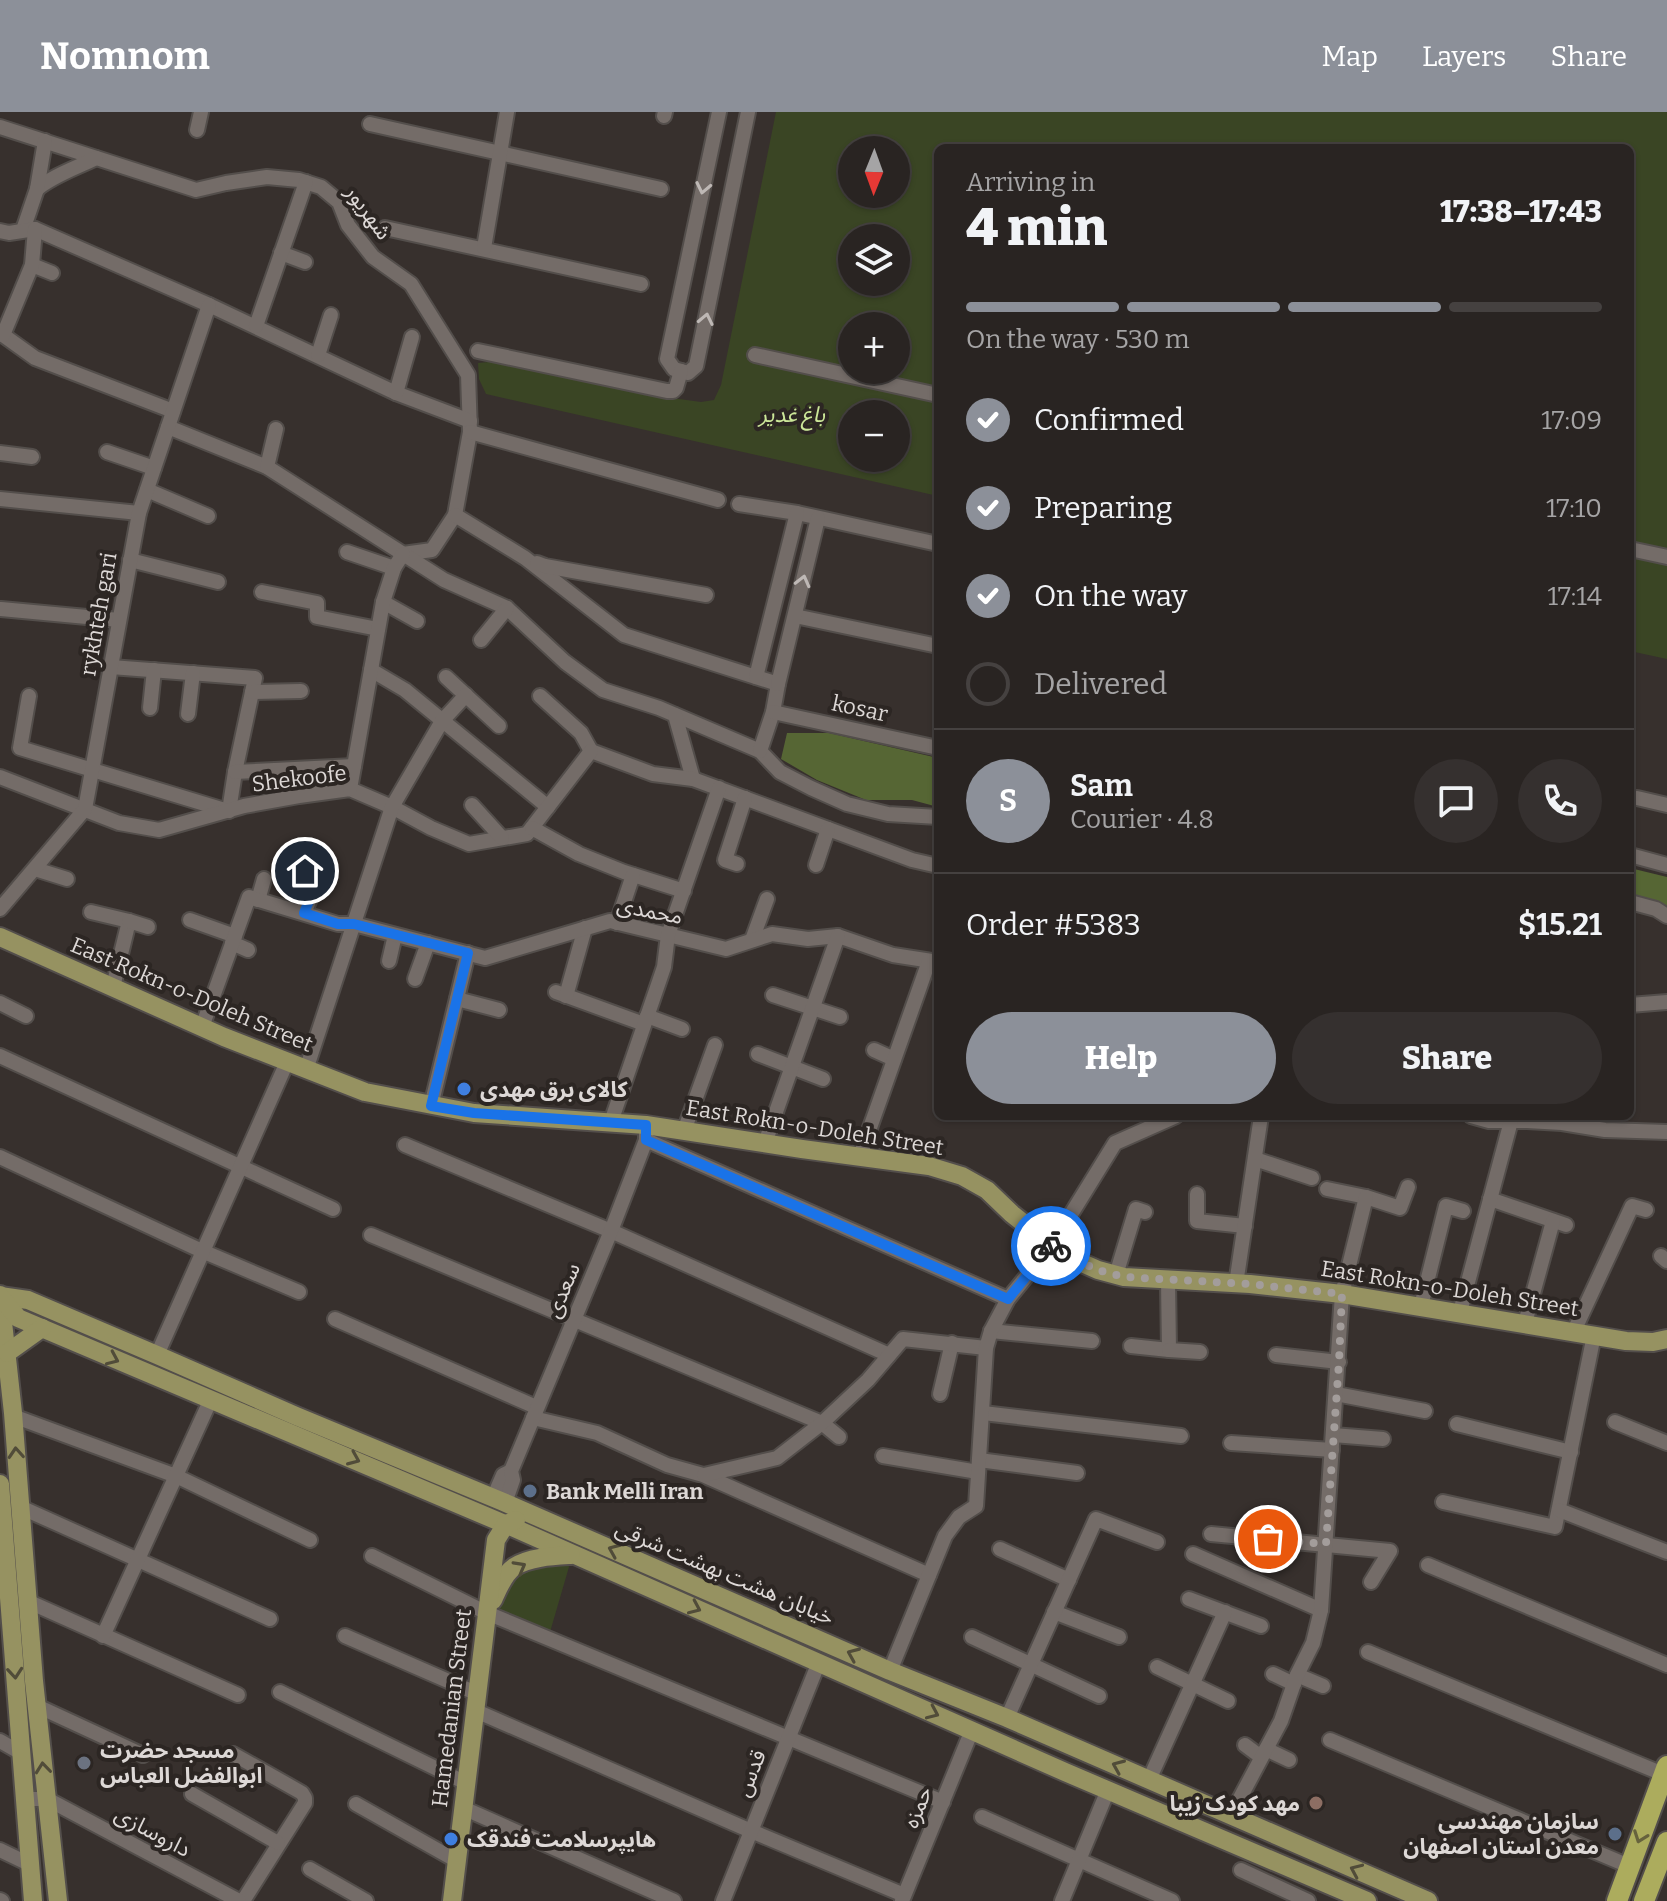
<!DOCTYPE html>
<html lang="en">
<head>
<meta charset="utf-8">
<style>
	:root { --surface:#292422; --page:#35302f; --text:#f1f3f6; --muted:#a5a4a5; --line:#454140; --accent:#8c9099 }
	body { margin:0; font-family:Bitter,"Noto Sans Arabic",serif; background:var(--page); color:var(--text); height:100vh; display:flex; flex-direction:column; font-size:30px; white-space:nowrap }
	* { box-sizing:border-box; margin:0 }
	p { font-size:26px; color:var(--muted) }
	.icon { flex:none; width:44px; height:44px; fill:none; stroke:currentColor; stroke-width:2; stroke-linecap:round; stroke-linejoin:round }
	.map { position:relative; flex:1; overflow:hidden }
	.panel { position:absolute; left:934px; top:32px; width:700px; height:976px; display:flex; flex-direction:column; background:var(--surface); border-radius:12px; box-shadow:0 2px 6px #0004,0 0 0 2px var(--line) }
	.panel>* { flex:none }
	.needle { width:52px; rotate:181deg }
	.controls { position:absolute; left:838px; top:24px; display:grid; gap:16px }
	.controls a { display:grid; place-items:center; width:72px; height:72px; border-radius:50%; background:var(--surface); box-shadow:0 2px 6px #0004,0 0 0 2px var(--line); font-size:40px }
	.pin { position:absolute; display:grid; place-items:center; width:68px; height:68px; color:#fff; margin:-34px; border:4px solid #fff; border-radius:50%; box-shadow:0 2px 8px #0007 }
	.courier { position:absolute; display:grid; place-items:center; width:80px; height:80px; margin:-40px; border:6px solid #1a73e8; border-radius:50%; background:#fff; color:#222; box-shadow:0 2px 10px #0007 }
	.headline em { font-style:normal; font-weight:800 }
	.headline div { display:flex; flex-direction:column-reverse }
	.headline { display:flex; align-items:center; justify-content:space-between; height:136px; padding:0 32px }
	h1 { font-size:52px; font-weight:800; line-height:60px }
	.bar { display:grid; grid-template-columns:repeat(4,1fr); gap:12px 8px; align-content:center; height:96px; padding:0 32px }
	.bar i { height:10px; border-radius:6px; background:var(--line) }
	.bar .current { background:var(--accent) }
	.bar p { grid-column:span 4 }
	.line { display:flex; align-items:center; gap:20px; padding:0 32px; border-top:2px solid var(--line) }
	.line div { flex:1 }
	.round { display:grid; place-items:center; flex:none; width:84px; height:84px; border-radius:42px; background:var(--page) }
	ol { padding:0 32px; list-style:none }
	li { display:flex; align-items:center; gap:24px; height:88px }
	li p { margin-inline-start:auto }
	li .icon { padding:8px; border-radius:50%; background:var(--accent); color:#fff; stroke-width:4 }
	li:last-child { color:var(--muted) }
	li i { width:44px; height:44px; border:4px solid var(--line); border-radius:50% }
	.button { display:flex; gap:16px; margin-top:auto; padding:16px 32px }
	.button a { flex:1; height:92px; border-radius:48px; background:var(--accent); color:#fff; font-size:32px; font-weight:800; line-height:92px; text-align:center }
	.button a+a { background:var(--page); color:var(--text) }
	header { display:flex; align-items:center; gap:48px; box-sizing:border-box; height:112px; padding:0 40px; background:var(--accent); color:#fff }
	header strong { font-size:38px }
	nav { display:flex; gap:44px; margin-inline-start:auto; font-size:28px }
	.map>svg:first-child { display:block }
	.green { fill:#3a4524; fill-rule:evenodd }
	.forest { fill:#566634 }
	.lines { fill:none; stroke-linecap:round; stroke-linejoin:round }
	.minor-casing { stroke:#534e4b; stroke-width:18 }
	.major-casing { stroke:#534e4b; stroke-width:22 }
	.highway-casing { stroke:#534e4b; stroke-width:24 }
	.minor { stroke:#746c68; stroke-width:14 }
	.major { stroke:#969261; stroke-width:18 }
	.highway { stroke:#acac5d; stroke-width:20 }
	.oneway { stroke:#beb8b5 }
	.oneway2 { stroke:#514c39 }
	.oneway3 { stroke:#66623d }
	.done { stroke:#a39d9b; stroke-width:8; stroke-dasharray:0 14.4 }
	.route { stroke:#1a73e8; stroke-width:10 }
	.shop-dot { fill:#3f7fe0; stroke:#2c2623; stroke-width:3 }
	.service-dot { fill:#5c6f8a; stroke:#2c2623; stroke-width:3 }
	.worship-dot { fill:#6b7280; stroke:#2c2623; stroke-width:3 }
	.education-dot { fill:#8d6e63; stroke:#2c2623; stroke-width:3 }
	.labels { text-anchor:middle; stroke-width:8; stroke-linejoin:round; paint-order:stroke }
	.street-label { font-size:22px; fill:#ddd8d6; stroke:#2c2623 }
	.park-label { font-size:22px; font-style:italic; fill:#cce799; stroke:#2c2623 }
	.poi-label { font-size:22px; font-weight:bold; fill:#ddd8d6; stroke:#2c2623; text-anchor:start }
</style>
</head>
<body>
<header>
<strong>Nomnom</strong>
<nav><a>Map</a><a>Layers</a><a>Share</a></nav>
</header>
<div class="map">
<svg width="1667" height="1789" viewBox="0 0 1667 1789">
	<rect width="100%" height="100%" fill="#37302d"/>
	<g class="green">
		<path d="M776,0h891v445l-37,-8v-401h-692v247l-190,-41 190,44v98l-452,-102 -7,-15 -1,-16 22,-2 172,37 29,4 13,-2 7,-15zM852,38h44v44h-44zM852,126h44v44h-44zM852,214h44v44h-44zM852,302h44v44h-44z"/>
		<polygon points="1630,442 1667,450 1667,547 1630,539"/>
		<polygon points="571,1448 550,1520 495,1497 516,1460"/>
	</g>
	<g class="forest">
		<polygon points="787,621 829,621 938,646 938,695 912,688 866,688 817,668 781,647"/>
		<polygon points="1630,756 1667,765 1667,796 1630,782"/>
	</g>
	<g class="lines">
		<defs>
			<g id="minor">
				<polyline points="719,0 667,247 674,257 688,261 696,254 748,0"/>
				<polyline points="664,4 665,0"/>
				<polyline points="370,12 661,77"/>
				<polyline points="0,15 196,78 226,71 267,65 299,68 321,75 339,90 348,113 373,145 411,172 468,263 470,320 455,403 432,438 403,442"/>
				<polyline points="197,18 201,0"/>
				<path d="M37,77c17,-14 39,-21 59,-31"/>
				<polyline points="385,116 641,172"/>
				<polyline points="23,118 37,77 45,29"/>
				<polyline points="0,119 9,121 35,117 209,193 396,281 470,309"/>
				<polyline points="484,136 507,0"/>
				<polyline points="281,141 305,150"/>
				<polyline points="32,153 52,161"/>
				<polyline points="256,214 306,70"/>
				<polyline points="0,222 3,223 35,246 173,299"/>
				<polyline points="3,223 32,153 35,117"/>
				<polyline points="478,239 667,279 673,279 676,276 681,259"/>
				<polyline points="318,243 331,203"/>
				<polyline points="755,243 938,283"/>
				<polyline points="396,281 412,225"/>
				<polyline points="168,315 267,355 444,468 507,496 565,550 603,578 659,596 760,639 780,660 811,676 847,692 888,702 938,705"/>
				<polyline points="470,320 718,388"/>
				<polyline points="107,340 154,356"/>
				<polyline points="0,341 32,345"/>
				<polyline points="267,355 276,317"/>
				<polyline points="147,378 208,404"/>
				<polyline points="0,387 139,401"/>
				<polyline points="739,392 797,401 938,432"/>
				<polyline points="455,403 525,446 624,523 778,572 773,600 760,639"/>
				<polyline points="1630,437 1667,445"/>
				<polyline points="347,440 394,456"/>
				<polyline points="130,448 218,470"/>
				<polyline points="537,451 545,454 706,483"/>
				<polyline points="262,480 317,491 317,505 378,517"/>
				<polyline points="383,490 417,509"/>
				<polyline points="1,497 119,508"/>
				<polyline points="795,504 938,534"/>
				<polyline points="481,528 507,496"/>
				<polyline points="111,555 255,566 235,660 229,699"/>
				<polyline points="371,558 405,578 548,695"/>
				<polyline points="446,565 499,614"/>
				<polyline points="756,565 797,401"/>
				<polyline points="778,572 818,406"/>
				<polyline points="252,580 301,579"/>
				<polyline points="29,584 20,636 228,699"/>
				<polyline points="540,584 581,621 591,639"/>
				<polyline points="150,596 154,558"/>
				<polyline points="773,600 938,636"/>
				<polyline points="188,602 193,561"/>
				<polyline points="675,603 693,667"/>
				<polyline points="591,639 653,662 693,667 912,748 938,754"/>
				<polyline points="235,660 354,654"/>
				<polyline points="0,665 119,711 159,718 244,694 299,684 350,677 392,695 431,716 469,732 527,722 591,639"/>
				<polyline points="350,677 383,490 394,456 403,442"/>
				<polyline points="1637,686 1667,693"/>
				<polyline points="472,693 502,726"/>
				<polyline points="532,716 579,742 624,760 684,779"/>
				<polyline points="1630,743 1667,753"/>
				<polyline points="737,752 725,748 745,686"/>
				<polyline points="816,753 828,717"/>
				<polyline points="35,757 67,767"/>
				<polyline points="258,788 264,767"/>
				<polyline points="1630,790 1656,797 1667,804"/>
				<polyline points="0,797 85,697 139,401 209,193"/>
				<polyline points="91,800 129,809 113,875"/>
				<polyline points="304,801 319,765 305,759"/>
				<polyline points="190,808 235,824"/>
				<polyline points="129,809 148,815"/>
				<polyline points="617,811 633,763"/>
				<polyline points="752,828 767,787"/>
				<polyline points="232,831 248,838"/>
				<polyline points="389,849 395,823"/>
				<polyline points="415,867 428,831"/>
				<polyline points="556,880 644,912"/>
				<polyline points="773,883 840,905"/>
				<polyline points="566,884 585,816"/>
				<polyline points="457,887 499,898"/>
				<polyline points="0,891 26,904"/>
				<polyline points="1630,893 1667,890"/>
				<polyline points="647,904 682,917"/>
				<polyline points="202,915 249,785 338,812 354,812 485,846 610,809 726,837 772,822 808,827 838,824 893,843 938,850"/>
				<polyline points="874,938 894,947"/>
				<polyline points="758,942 823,967"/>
				<polyline points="0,944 333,1097"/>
				<polyline points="306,958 392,695 442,609 466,583"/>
				<polyline points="431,994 468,841"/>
				<polyline points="1471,1004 1489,1009 1527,1009 1562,1011 1605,1018 1667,1020"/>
				<polyline points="611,1010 664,855 668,823 719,676"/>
				<polyline points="684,1019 715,933"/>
				<polyline points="646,1028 1008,1187"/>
				<polyline points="765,1031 838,824"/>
				<polyline points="405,1033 611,1119 889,1243"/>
				<polyline points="860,1044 929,849"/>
				<polyline points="0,1045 202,1139 299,1180"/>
				<polyline points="1255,1047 1312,1066"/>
				<polyline points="1327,1077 1366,1085 1400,1096 1408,1075"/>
				<polyline points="1197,1082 1197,1109 1245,1114"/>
				<polyline points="1490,1087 1566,1113"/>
				<polyline points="371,1123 822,1311 839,1325"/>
				<polyline points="1661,1144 1667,1149"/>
				<polyline points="1116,1163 1136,1097 1145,1100"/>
				<polyline points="1236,1172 1261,1004"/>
				<polyline points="1421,1194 1446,1094 1463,1099"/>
				<polyline points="1460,1200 1511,1009"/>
				<polyline points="335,1207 536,1295"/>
				<polyline points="1525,1211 1553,1109"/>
				<polyline points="991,1219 1092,1229"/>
				<polyline points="1574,1219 1632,1094 1646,1098"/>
				<polyline points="1131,1234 1169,1238 1168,1169"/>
				<polyline points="1169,1238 1200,1240"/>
				<polyline points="157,1243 287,950"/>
				<polyline points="1276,1243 1339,1250"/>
				<polyline points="940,1282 952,1231"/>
				<polyline points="1336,1282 1425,1299"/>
				<polyline points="983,1301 1181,1324"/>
				<polyline points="13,1304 176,1364 310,1428"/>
				<polyline points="533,1306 597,1321 667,1353 703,1363 929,1463"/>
				<polyline points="1615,1310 1667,1331"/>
				<polyline points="1457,1312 1571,1340"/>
				<polyline points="1333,1323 1383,1327"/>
				<polyline points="1231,1331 1332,1338"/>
				<polyline points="883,1344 978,1360"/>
				<polyline points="979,1348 1077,1361"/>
				<polyline points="704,1363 777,1346 822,1311 868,1268 903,1227 986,1236"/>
				<polyline points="493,1386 503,1363 511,1359"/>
				<polyline points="1443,1390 1555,1415 1594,1223"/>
				<polyline points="505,1391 513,1368 511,1359 611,1119 646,1028 646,1013"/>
				<polyline points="20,1395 270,1507"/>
				<polyline points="1559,1398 1667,1440"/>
				<polyline points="1211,1422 1390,1439 1371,1470"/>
				<polyline points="1000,1437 1069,1468"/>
				<polyline points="1193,1442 1321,1498"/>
				<polyline points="372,1444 487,1501 943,1690"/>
				<polyline points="1428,1453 1667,1553"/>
				<polyline points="1189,1487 1261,1514"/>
				<polyline points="27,1489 238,1583"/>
				<polyline points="1054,1500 1119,1525"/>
				<polyline points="103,1524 211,1287"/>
				<polyline points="345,1524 478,1582"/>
				<polyline points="972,1525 1099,1584"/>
				<polyline points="1368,1540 1663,1662"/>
				<polyline points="1157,1555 1228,1589"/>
				<polyline points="890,1559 945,1424 959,1405 976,1394 986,1236 991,1219 1008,1187 1052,1133 1115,1031 1176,1004"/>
				<polyline points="1273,1562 1294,1572"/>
				<polyline points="1297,1563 1323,1574"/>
				<polyline points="280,1580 466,1671"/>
				<polyline points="37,1594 143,1643"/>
				<polyline points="476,1599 751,1719 904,1783"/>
				<polyline points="1007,1606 1096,1407 1157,1430"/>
				<polyline points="1330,1628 1629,1754"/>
				<polyline points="0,1629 21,1641"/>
				<polyline points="1245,1633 1261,1645"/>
				<polyline points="1266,1637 1289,1648"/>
				<polyline points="233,1642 302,1681 305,1686 305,1691 243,1789"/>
				<polyline points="1149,1668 1225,1500"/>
				<polyline points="192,1682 278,1731"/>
				<polyline points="24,1687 47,1687 239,1789"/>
				<polyline points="356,1692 457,1749"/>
				<polyline points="463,1696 674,1789"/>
				<polyline points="1231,1703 1281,1609 1297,1563 1313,1531 1321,1498 1342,1182 1366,1085"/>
				<polyline points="982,1705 1172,1789"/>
				<polyline points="0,1738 29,1752"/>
				<polyline points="310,1757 366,1789"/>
				<polyline points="1241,1758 1308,1789"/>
				<polyline points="0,1788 2,1789"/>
				<polyline points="723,1789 819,1550"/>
				<polyline points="902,1789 972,1618"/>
				<polyline points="1062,1789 1108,1678"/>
			</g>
			<g id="major">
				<polyline points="0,825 224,925 365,980 474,1001 646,1013 802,1037 929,1054 962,1064 987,1078 1012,1102 1064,1143 1098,1158 1124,1165 1250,1172 1342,1182 1626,1229 1653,1230 1667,1227"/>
				<polyline points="0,1183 13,1301 34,1569 58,1789"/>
				<polyline points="0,1184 28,1188 157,1243 296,1304 501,1389 890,1559 1007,1606 1428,1789"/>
				<polyline points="0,1184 18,1206 512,1415 1065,1660 1367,1789"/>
				<polyline points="7,1241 42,1216"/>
				<polyline points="0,1372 33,1789"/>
				<path d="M493,1488c5,-11 11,-26 21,-33 15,-10 40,-11 57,-12"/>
				<polyline points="452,1789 496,1428 506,1412 516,1408"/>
			</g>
			<g id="highway">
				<polyline points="1617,1789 1667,1654"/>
				<polyline points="1644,1789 1667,1730"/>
			</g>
		</defs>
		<use href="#minor" class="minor-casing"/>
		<use href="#major" class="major-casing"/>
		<use href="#highway" class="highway-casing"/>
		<use href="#minor" class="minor"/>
		<use href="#major" class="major"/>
		<use href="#highway" class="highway"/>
	</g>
	<defs><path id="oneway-chevron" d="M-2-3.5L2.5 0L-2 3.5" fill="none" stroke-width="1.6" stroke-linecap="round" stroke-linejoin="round" transform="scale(2)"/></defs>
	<g class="oneway">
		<use href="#oneway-chevron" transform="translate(703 76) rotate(102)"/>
		<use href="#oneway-chevron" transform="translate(706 207) rotate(-78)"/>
		<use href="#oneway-chevron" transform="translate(803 469) rotate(-76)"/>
	</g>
	<g class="oneway2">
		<use href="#oneway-chevron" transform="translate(113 1247) rotate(24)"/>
		<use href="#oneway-chevron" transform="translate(16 1341) rotate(-94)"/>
		<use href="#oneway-chevron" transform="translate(354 1347) rotate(23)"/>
		<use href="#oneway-chevron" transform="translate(614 1438) rotate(-157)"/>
		<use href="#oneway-chevron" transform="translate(520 1455) rotate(-29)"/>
		<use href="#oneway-chevron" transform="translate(695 1496) rotate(24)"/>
		<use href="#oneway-chevron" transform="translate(853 1542) rotate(-157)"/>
		<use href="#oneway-chevron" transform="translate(15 1561) rotate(85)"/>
		<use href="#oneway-chevron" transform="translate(933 1601) rotate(24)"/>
		<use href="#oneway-chevron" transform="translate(1118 1654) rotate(-157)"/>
		<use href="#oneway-chevron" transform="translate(43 1656) rotate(-96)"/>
		<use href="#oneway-chevron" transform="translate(1356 1758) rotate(-156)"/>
	</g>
	<use class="oneway3" href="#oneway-chevron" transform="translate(1640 1725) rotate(110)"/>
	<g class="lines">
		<polyline class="done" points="1051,1134 1064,1143 1098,1158 1124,1165 1250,1172 1342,1182 1339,1250 1326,1432 1268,1427"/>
		<polyline class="route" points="305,759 319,765 304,801 338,812 354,812 468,841 431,994 474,1001 646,1013 646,1028 1008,1187 1051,1134"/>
	</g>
	<g class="shop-dot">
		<circle cx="464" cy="977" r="8"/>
		<circle cx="451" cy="1727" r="8"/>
	</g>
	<g class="service-dot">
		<circle cx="530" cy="1379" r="8"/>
		<circle cx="1615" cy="1722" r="8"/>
	</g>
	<circle class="worship-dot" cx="84" cy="1651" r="8"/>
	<circle class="education-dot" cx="1316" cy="1691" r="8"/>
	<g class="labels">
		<g class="street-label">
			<text transform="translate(369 100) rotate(54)" y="8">شهریور</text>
			<text transform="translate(98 502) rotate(-80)" y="8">rykhteh gari</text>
			<text transform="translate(860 596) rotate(12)" y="8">kosar</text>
			<text transform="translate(299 666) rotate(-7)" y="8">Shekoofe</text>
			<text transform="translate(650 798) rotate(11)" y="8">محمدی</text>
			<text transform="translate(192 882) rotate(23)" y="8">East Rokn-o-Doleh Street</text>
			<text transform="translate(815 1015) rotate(9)" y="8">East Rokn-o-Doleh Street</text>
			<text transform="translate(1450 1176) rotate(9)" y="8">East Rokn-o-Doleh Street</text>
			<text transform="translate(562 1178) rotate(-67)" y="8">سعدی</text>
			<text transform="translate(725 1460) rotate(23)" y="8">خیابان هشت بهشت شرقی</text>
			<text transform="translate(451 1596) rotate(-83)" y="8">Hamedanian Street</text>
			<text transform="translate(750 1661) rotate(-68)" y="8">قدس</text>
			<text transform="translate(917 1695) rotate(-68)" y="8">حمزه</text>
			<text transform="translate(153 1719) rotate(28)" y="8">داروسازی</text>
		</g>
		<g class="park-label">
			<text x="792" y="310">باغ غدیر</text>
		</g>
		<g class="poi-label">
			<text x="480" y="985">کالای برق مهدی</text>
			<text x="546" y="1387">Bank Melli Iran</text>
			<text x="100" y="1646">مسجد حضرت<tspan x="100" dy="25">ابوالفضل العباس</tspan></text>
			<text x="1300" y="1699" text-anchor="end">مهد کودک زیبا</text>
			<text x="1599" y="1717" text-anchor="end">سازمان مهندسی<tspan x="1599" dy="25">معدن استان اصفهان</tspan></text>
			<text x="467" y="1735">هایپرسلامت فندقک</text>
		</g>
	</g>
</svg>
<div class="controls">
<a><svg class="needle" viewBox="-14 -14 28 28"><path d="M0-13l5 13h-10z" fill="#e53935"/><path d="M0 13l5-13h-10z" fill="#a5a4a5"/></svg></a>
<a><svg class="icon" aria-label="layers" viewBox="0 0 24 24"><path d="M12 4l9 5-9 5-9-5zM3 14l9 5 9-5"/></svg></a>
<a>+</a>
<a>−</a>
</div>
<div class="pin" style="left:1268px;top:1427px;background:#ea580c"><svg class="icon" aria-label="bag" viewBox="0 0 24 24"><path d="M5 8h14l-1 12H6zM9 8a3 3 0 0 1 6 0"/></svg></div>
<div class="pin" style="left:305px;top:759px;background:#1f2937"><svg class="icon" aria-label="home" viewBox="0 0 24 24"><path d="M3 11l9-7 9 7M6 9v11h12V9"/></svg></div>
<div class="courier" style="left:1051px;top:1134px"><svg class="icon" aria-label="bike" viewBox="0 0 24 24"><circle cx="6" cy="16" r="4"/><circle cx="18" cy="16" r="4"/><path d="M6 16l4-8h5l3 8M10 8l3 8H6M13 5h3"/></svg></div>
<section class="panel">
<div class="headline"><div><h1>4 min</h1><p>Arriving in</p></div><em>17:38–17:43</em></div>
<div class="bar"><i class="current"></i><i class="current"></i><i class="current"></i><i></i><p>On the way · 530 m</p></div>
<ol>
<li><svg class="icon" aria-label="check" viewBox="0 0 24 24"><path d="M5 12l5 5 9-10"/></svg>Confirmed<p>17:09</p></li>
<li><svg class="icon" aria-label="check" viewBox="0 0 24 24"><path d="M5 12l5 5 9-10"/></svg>Preparing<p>17:10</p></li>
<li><svg class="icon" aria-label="check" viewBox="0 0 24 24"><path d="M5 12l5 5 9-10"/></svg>On the way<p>17:14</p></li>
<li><i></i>Delivered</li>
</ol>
<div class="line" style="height:144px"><b class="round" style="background:var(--accent);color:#fff">S</b><div><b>Sam</b><p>Courier · 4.8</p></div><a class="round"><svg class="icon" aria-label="chat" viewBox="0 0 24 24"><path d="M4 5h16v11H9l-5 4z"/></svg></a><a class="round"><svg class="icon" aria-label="phone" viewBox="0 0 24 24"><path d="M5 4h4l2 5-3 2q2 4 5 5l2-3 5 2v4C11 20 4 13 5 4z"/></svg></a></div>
<div class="line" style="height:104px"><div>Order #5383</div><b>$15.21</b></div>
<div class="button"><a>Help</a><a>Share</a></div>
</section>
</div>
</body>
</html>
